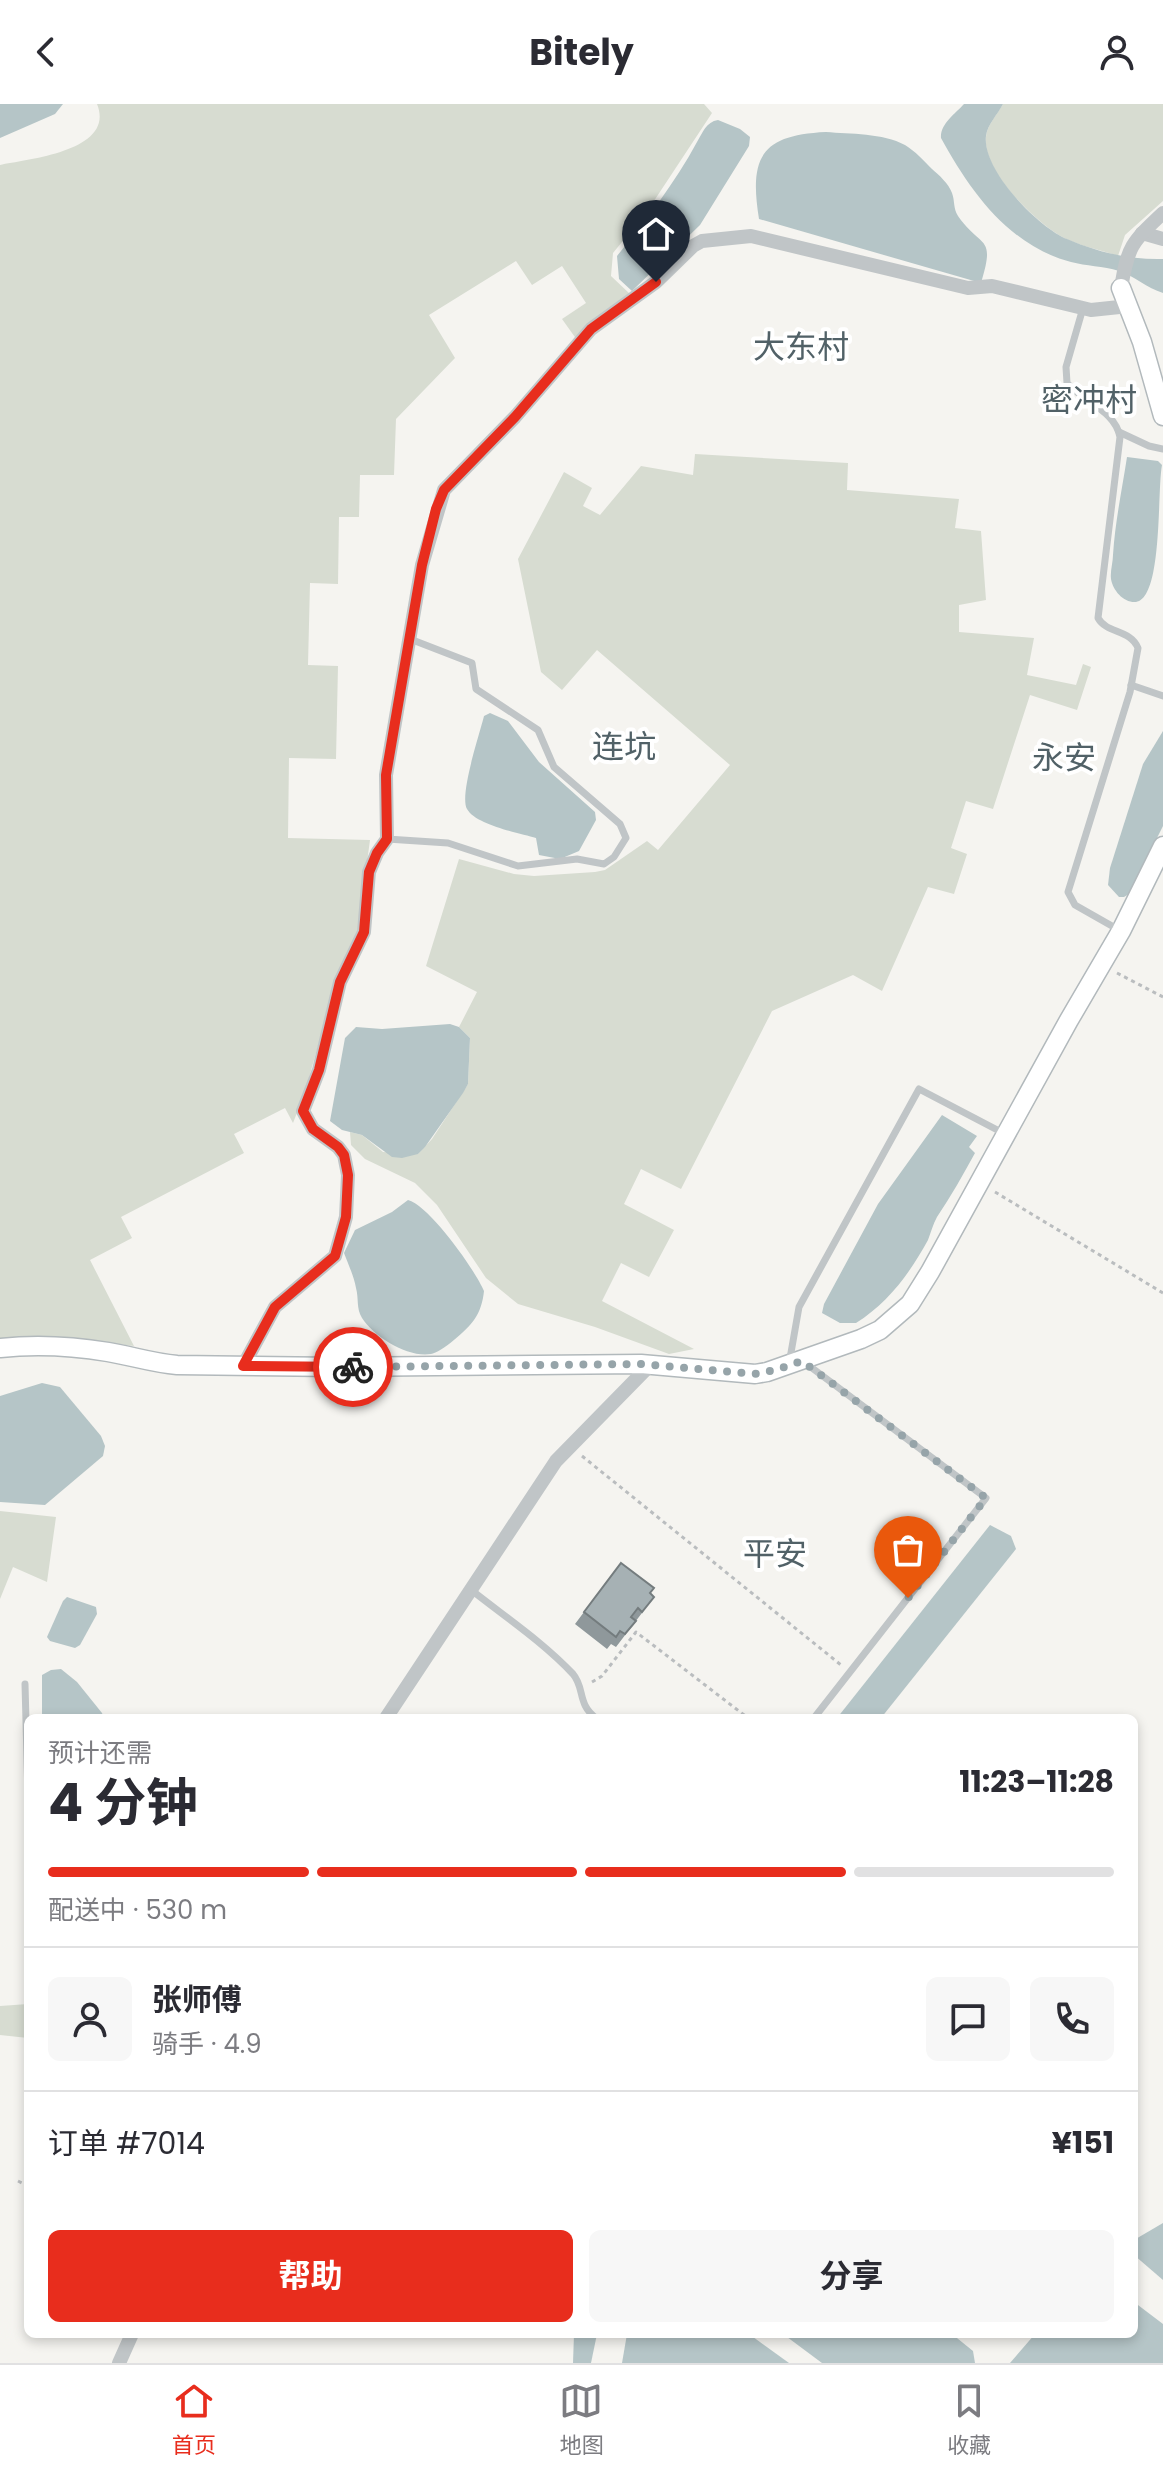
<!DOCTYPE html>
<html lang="zh">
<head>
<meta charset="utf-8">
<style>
	:root { --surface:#fff; --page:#f7f7f7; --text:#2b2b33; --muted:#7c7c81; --line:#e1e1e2; --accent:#e82d1d }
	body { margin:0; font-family:Poppins,"Noto Sans SC",sans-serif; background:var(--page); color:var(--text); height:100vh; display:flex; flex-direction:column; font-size:30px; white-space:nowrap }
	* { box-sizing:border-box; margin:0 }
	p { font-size:26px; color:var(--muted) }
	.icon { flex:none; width:44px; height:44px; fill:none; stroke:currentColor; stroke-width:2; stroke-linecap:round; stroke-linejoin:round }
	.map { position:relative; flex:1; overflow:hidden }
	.sheet { position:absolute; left:24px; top:1610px; width:1114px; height:624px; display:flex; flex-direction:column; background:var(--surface); border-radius:12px; box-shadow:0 4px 12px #0003 }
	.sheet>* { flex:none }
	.pin { position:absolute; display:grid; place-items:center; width:68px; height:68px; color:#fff; margin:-82px -34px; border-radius:50% 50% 50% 0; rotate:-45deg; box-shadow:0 0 8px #0007 }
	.pin .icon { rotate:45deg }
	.courier { position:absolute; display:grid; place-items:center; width:80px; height:80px; margin:-40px; border:6px solid #e82d1d; border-radius:50%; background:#fff; color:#222; box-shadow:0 2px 10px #0007 }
	.summary em { font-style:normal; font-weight:700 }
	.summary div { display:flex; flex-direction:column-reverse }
	.summary { display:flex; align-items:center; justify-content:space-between; height:136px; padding:0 24px }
	h1 { font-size:52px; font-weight:700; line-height:60px }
	.bar { display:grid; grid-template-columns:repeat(4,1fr); gap:12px 8px; align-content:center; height:96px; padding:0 24px }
	.bar i { height:10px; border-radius:6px; background:var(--line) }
	.bar .current { background:var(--accent) }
	.bar p { grid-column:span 4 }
	.line { display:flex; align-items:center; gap:20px; padding:0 24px; border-top:2px solid var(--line) }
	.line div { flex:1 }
	.round { display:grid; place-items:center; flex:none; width:84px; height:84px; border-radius:12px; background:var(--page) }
	.primary-button { display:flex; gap:16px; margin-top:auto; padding:16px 24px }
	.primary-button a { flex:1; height:92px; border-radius:12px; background:var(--accent); color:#fff; font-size:32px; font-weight:700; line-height:92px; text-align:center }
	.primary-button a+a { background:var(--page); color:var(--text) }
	header { display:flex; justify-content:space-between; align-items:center; height:104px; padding:0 24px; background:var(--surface); font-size:36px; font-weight:700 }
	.tab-bar { display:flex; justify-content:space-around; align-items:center; height:112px; border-top:2px solid var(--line); background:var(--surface); font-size:22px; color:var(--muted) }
	.tab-bar a { display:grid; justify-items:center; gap:4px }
	.tab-bar .current { color:var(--accent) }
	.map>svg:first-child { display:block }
	.green { fill:#d7dcd1 }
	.water { fill:#b5c5c7 }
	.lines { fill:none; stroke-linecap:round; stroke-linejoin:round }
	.secondary-casing { stroke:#b2b9bc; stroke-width:21 }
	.path { stroke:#babdbf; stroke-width:3; stroke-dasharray:4 4; stroke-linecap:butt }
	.lane { stroke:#c0c5c7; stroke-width:7 }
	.street { stroke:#c0c5c7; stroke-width:14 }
	.secondary { stroke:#fff; stroke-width:18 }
	.wall { fill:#8f989b }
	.building { fill:#a6b1b4; stroke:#747c7e; stroke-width:2 }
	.done { stroke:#96a4a9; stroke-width:8; stroke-dasharray:0 14.4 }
	.route { stroke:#e82d1d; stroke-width:10 }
	.labels { text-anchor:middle; stroke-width:8; stroke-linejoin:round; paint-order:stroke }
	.quarter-label { font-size:32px; fill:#516167; stroke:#fff }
</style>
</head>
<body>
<header><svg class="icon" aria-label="back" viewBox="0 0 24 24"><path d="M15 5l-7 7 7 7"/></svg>Bitely<svg class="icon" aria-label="person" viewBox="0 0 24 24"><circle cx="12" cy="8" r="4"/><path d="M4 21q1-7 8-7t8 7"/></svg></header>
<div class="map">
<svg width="1163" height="2259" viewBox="0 0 1163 2259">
	<rect width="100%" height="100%" fill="#f5f4f0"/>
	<g class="green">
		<path d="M97,0h607l8,9 -64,97 -35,43 -2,23 19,18 -53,46 -15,-21 24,-16 -24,-37 -30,19 -16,-24 -87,54 26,43 -59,61 -2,56h-34l-1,42h-20l-1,67 -28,-1 -2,82 30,1 -2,93 -47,-1 -1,80 82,2 -13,97 -19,39 -34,119 -11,28 -8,-15 -51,26 10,19 -123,64 11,21 -42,22 44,86 -85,-10 -49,4v-1175c29,-6 116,-14 97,-61z"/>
		<path d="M1003,0h160v97l-38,34 -7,21c-17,-6 -38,-10 -54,-18 -28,-15 -82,-67 -78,-101 1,-12 11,-22 17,-33z"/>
		<polygon points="695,350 848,359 847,386 959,395 955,424 981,427 986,496 959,501 959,528 1034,534 1027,571 1076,581 1083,560 1091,563 1077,606 1030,591 993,705 966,697 951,744 967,750 954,790 928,783 882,887 853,871 772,907 681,1085 641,1065 624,1100 674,1126 649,1173 621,1159 602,1197 694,1245 669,1250 595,1223 518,1200 486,1174 437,1101 415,1079 365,1055 351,1041 350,1028 362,1031 383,1048 418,1050 432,1035 468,980 470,934 459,923 477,888 426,862 459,755 514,770 534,772 595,768 605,766 647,737 658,746 730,661 597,546 562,586 541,568 518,455 564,368 592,384 583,402 600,411 641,362 693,371"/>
		<polygon points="0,1407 56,1413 47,1478 13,1463 0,1495"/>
		<polygon points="28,1900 28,1934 0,1931 0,1902"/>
	</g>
	<g class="water">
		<polygon points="0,0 63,0 55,10 0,34"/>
		<path d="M964,0h39c-5,10 -16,21 -17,32 -4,34 52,91 81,103 30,13 63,21 96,20v34c-16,-5 -29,-17 -44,-22 -16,-5 -33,-5 -48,-9 -62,-16 -101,-71 -130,-124 -1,-14 14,-24 23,-34z"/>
		<path d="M718,16l22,9 10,8 -1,9 -49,79 -68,66 -13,-12 -2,-23c29,-36 58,-73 80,-114 6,-10 9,-20 21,-22z"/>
		<path d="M826,28c24,2 57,1 79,13 10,6 19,16 27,24 7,6 17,15 20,24 3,8 1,15 6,23 23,33 38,18 23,67l-222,-64c-10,-62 2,-84 67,-87z"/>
		<path d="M1127,353l31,4 4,4c-5,26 1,133 -26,137 -12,1 -23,-11 -25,-23 -1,-7 2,-17 2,-24 2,-33 9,-65 14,-98z"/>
		<path d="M490,609l18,8 31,41 56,50 1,8 -17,31 -19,8 -21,-4 -3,-17c-17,-5 -60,-13 -69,-29 -8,-14 13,-76 17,-93z"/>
		<polygon points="1163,627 1163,722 1129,790 1124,793 1119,793 1108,781 1110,764 1143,660"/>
		<polygon points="450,920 459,923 470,934 468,980 463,989 425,1043 418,1050 402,1054 392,1053 362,1031 342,1026 330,1017 345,934 356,923 382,925"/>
		<path d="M942,1011l35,21 -8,11 6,6c-12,22 -24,43 -38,64 -4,7 -6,15 -9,23 -18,33 -40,63 -72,83h-16l-18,-10 2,-9 54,-100z"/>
		<path d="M408,1096c22,6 67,70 76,91 -1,10 -4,21 -10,29 -6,9 -33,33 -43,34 -23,4 -57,-17 -69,-36 -6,-10 -3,-19 -6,-30 -2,-12 -8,-24 -12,-35l11,-23 37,-18z"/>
		<polygon points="42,1279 60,1283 101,1332 105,1342 103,1352 45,1401 0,1398 0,1292"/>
		<polygon points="990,1421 1011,1432 1016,1445 881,1614 837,1614"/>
		<polygon points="67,1493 96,1503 97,1510 80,1541 75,1544 50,1537 47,1533 63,1497"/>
		<polygon points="61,1565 77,1578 102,1609 104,1614 42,1614 42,1571 51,1566"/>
		<polygon points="1163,2119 1163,2176 1134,2151 1134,2136"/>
		<polygon points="1134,2198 1163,2220 1163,2259 1010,2259 1035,2230 1134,2230"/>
		<polygon points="574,2230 597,2230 591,2259 573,2259"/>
		<polygon points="627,2230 749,2230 789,2259 622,2259"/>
		<polygon points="783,2230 952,2230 973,2247 975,2259 822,2259"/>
	</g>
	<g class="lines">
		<defs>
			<g id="secondary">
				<polyline points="1121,184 1142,238 1163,312"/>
				<path d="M0,1244c36,-4 72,-2 108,4 24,4 45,11 69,13l161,2 303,-3 114,10 12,-2 94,-33 19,-9 30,-26 20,-32 139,-252 52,-89 42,-85"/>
			</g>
		</defs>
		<use href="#secondary" class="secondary-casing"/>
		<g class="path">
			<polyline points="1117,869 1163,893"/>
			<polyline points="995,1088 1163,1189"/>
			<polyline points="582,1352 841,1561"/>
			<polyline points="592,1578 602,1572 636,1528 748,1614"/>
			<polyline points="18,2077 28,2082"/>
		</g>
		<g class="lane">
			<path d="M1083,204l-17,59 1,16c16,19 48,27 53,54l-22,181c9,16 32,11 40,30l-8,44 -62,200 7,13 44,25"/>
			<polyline points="1119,328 1149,342 1163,345"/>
			<polyline points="1131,581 1163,592"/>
			<polyline points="387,735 448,739 518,762 577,755 604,760 614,753 626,734 620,720 554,663 538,626 476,585 472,559 410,535"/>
			<polyline points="804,1258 986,1394 814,1614"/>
			<polyline points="789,1260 799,1203 919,985 1005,1030"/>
			<path d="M470,1485c34,27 73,53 103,85 12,14 4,30 23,44"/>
			<polyline points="25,1580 28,1693"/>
		</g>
		<g class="street">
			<polyline points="1142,129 1163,135"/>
			<path d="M1121,184c7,-42 10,-45 42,-75"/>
			<polyline points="243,1262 275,1203 335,1152 346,1113 348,1071 344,1051 338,1043 313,1025 303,1007 319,966 340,878 364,828 369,768 377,749 387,735 386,671 422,461 444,386 515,313 591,225 656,178 693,142 702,137 751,132 968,184 992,182 1091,206 1129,202"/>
			<polyline points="386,1614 556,1357 651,1260"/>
			<polyline points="119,2259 132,2230"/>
		</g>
		<use href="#secondary" class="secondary"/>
	</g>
	<polygon class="wall" points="650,1489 645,1505 616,1543 611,1540 607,1545 575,1520 584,1508"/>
	<polygon class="building" points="621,1459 654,1484 650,1489 654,1493 642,1508 638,1504 631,1513 636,1517 625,1530 620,1527 616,1533 584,1508"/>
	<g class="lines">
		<polyline class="done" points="353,1263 641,1260 755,1270 779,1265 802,1257 986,1394 908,1494"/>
		<polyline class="route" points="353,1263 243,1262 275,1203 335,1152 346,1113 348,1071 344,1051 338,1043 313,1025 303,1007 319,966 340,878 364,828 369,768 377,749 387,735 386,671 422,461 436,405 444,386 515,313 591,225 656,178"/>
	</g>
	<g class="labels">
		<g class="quarter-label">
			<text x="801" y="254">大东村</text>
			<text x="1089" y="307">密冲村</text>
			<text x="624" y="654">连坑</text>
			<text x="1064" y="665">永安</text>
			<text x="775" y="1461">平安</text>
		</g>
	</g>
</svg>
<div class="pin" style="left:908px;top:1494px;background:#ea580c"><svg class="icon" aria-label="bag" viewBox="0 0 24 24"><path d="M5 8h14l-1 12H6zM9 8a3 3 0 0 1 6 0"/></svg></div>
<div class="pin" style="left:656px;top:178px;background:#1f2937"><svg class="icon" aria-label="home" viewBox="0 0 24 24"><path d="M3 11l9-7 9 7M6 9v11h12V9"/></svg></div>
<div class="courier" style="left:353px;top:1263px"><svg class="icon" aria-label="bike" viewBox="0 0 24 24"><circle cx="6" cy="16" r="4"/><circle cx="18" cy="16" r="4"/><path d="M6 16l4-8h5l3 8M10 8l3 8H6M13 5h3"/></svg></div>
<section class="sheet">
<div class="summary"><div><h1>4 分钟</h1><p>预计还需</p></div><em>11:23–11:28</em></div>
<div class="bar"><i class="current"></i><i class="current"></i><i class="current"></i><i></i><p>配送中 · 530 m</p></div>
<div class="line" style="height:144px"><a class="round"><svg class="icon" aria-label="person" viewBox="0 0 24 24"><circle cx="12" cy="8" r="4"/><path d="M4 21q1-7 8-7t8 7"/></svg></a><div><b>张师傅</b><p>骑手 · 4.9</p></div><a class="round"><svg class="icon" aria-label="chat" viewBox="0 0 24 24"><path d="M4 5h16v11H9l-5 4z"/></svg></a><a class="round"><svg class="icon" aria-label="phone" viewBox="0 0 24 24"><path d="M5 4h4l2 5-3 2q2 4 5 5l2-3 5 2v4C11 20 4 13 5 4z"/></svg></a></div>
<div class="line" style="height:104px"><div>订单 #7014</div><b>¥151</b></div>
<div class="primary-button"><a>帮助</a><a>分享</a></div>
</section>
</div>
<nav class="tab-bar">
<a class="current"><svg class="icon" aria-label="home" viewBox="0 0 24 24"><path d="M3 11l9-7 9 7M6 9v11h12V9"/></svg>首页</a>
<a><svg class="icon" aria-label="map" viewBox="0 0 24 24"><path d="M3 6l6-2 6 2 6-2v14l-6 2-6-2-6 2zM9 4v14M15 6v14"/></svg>地图</a>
<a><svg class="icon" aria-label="saved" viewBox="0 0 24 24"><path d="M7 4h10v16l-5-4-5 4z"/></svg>收藏</a>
</nav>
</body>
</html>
